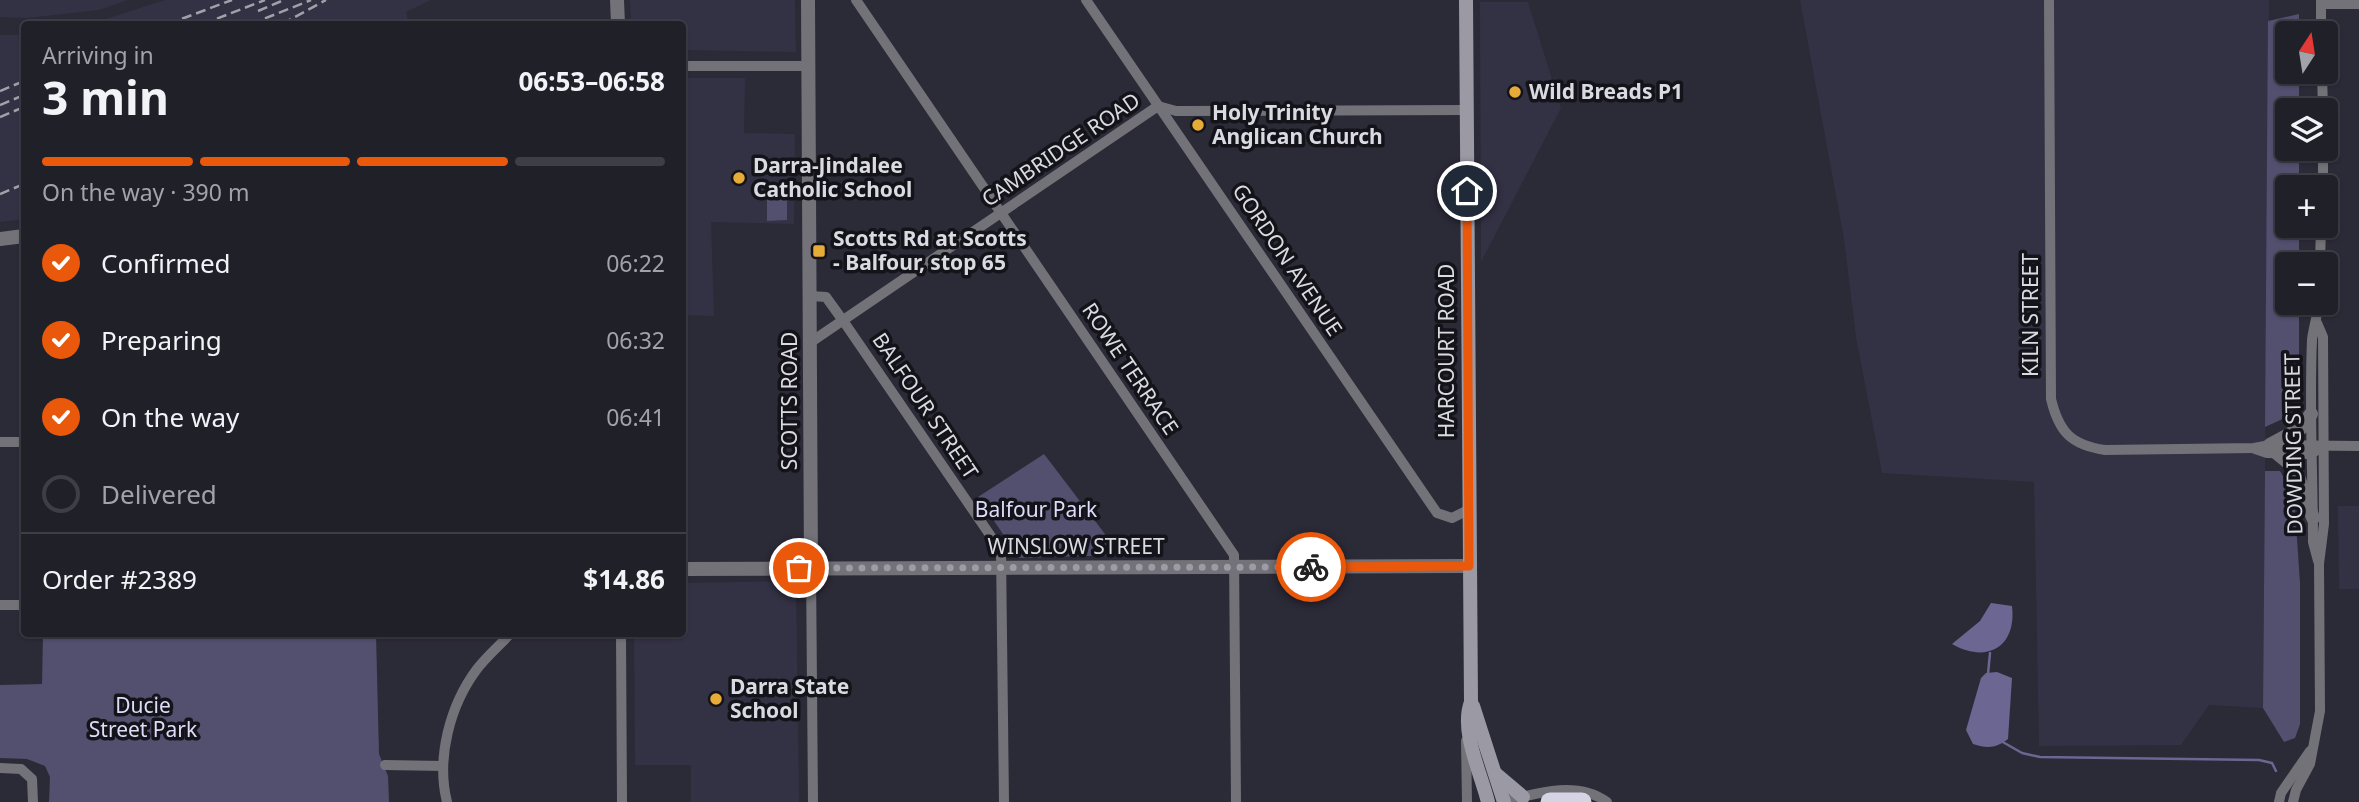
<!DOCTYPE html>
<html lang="en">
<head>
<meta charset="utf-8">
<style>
	:root { --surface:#202029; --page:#2d2d35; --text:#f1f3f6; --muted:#a2a3a8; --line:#3d3e46; --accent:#ea580c }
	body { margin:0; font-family:"Noto Sans",sans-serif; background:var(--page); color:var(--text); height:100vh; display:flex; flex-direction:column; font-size:26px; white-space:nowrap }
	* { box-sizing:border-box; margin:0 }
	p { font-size:23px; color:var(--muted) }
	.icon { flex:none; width:38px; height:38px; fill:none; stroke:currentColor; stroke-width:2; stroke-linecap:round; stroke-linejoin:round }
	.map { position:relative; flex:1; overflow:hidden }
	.panel { position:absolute; left:21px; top:21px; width:665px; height:616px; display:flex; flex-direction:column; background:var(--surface); border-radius:7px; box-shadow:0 2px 5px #0004,0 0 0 2px var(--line) }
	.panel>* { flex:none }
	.needle { width:46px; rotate:12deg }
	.controls { position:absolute; left:2275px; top:21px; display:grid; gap:14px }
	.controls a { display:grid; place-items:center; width:63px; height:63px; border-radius:7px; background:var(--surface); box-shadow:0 2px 5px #0004,0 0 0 2px var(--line); font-size:35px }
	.pin { position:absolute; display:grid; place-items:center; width:60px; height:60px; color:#fff; margin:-30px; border:4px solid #fff; border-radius:50%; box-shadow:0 2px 7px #0007 }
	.courier { position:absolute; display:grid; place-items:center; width:70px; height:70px; margin:-35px; border:5px solid #ea580c; border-radius:50%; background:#fff; color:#222; box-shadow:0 2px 9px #0007 }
	.summary em { font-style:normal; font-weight:700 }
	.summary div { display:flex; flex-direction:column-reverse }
	.summary { display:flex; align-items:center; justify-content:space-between; height:119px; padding:0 21px }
	h1 { font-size:46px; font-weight:700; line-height:52px }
	.bar { display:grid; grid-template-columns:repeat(4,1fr); gap:10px 7px; align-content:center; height:84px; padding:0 21px }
	.bar i { height:9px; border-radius:5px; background:var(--line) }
	.bar .on { background:var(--accent) }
	.bar p { grid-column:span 4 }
	.line { display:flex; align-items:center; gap:18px; padding:0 21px; border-top:2px solid var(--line) }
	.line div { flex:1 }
	ol { padding:0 21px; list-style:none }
	li { display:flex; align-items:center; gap:21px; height:77px }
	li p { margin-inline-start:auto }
	li .icon { padding:7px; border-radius:50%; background:var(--accent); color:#fff; stroke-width:4 }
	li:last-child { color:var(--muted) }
	li i { width:38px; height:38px; border:4px solid var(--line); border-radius:50% }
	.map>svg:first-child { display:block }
	.built { fill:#333144 }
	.green { fill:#534f6f }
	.water { fill:#6c6692 }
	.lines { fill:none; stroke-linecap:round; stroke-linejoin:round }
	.stream { stroke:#6c6692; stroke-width:2.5 }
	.minor { stroke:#727278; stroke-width:10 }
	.tertiary { stroke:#727278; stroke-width:14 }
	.secondary { stroke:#9a99a4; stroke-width:14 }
	.motorway { stroke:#d5d3e4; stroke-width:19 }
	.rail { stroke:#a1a1aa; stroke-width:2.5; stroke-dasharray:10 5; stroke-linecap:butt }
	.done { stroke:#9d9ca6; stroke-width:7; stroke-dasharray:0 12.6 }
	.route { stroke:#ea580c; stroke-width:9 }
	.poi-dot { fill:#e7ac37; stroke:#141319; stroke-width:2.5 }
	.labels { text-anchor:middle; stroke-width:7; stroke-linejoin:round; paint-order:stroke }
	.poi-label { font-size:21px; font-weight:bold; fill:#dadae2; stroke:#141319; text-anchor:start }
	.street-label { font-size:21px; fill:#dadae2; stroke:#141319 }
	.park-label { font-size:21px; fill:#dfdcf9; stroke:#141319 }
</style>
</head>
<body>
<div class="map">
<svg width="2359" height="802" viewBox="0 0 2359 802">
	<rect width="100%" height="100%" fill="#2b2a37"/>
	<g class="built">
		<polygon points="0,0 128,0 99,10 27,18 0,17"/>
		<polygon points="165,0 431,0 406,12 409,24 53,24 93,23"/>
		<polygon points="630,0 795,0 796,52 683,50 682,24 631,24"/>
		<polygon points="1800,0 2269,0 2263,708 2209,705 2181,745 2039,746 2034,482 1882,473 1856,337 1844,239"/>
		<polygon points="1480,2 1528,2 1561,108 1481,262"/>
		<polygon points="0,35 24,35 24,219 0,222"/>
		<polygon points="683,78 745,78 744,133 795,134 794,224 711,222 714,316 683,315"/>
		<polygon points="2338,506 2359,506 2359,589 2339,589"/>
		<polygon points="796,581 799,802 691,802 691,765 635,765 634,634 682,634 683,583"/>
	</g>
	<g class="green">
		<polygon points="2299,14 2299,33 2287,33 2287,72 2299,72 2299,110 2287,110 2287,149 2299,149 2299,187 2287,187 2287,226 2299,226 2299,264 2287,264 2287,303 2299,303 2299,405 2287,417 2265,427 2268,21"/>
		<polygon points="767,183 787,183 787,220 767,221"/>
		<polygon points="1044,454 1121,555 1019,558 978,497"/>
		<polygon points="2265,471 2280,471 2294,494 2300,583 2300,724 2295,738 2284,742 2263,708"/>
		<polygon points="43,634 376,634 379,754 388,776 389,802 49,802 50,777 45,766 27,759 0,758 0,685 42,684"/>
	</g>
	<g class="water">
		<path d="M1991,603l21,3c5,41 -25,58 -60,38l28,-23z"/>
		<path d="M1997,672l15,6 -4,61c-12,9 -20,10 -35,5l-7,-14 15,-52 5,-5z"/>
	</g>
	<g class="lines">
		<g class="stream">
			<polyline points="1988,674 1990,653"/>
			<polyline points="2001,741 2022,753 2040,757 2259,760 2272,763 2276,771"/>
		</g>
		<g class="minor">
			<polyline points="856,0 1234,555 1236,802"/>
			<polyline points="1086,0 1437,513 1452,518 1468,510"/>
			<path d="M2049,0l2,399c8,33 20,46 54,51l149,-2 16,-3 89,1"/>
			<polyline points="2321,0 2321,33"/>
			<polyline points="2321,4 2359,4"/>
			<polyline points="682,66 809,66"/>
			<polyline points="2322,72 2323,110"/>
			<polyline points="2323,187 2323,149"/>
			<polyline points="2320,264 2321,226"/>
			<polyline points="811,296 826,297 844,322 1001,551 1004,802"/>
			<path d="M2318,303c0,13 -5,25 -6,37 -3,67 1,135 1,202l5,19"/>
			<polyline points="811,342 1158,106 1176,111 1466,110"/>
			<polyline points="0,442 24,442"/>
			<polyline points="2255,449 2267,453 2311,454 2317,450"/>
			<polyline points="811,568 813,802"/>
			<polyline points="0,605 24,605"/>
			<polyline points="621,634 622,802"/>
			<polyline points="1466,741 1467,802"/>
			<polyline points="385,765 443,766"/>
			<polyline points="0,768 21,769 32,779 33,802"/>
			<path d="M447,802c-11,-44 3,-97 30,-133 10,-13 23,-24 33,-35"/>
			<path d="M1503,802c33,-9 74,-22 104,0"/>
			<polyline points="2279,802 2281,793 2310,751"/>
			<polyline points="2293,802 2296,790 2310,764 2320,711 2319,564 2324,524 2323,337 2317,323"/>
		</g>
		<g class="tertiary">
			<polyline points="617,0 618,24"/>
			<polyline points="808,0 811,568"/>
			<polyline points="0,239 24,236"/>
			<polyline points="2270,445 2301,428 2311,414"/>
			<polyline points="2277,453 2295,468 2313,518"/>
			<polyline points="682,569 1469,566"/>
		</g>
		<g class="secondary">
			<path d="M1466,0l5,702c-11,29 10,71 17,100"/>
			<polyline points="1473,706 1504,802"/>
			<polyline points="1496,774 1523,797"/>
		</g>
		<polyline class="motorway" points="1550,802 1582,802"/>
		<g class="rail">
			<polyline points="258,11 284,0"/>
			<polyline points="168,24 232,0"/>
			<polyline points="203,24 265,0"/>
			<polyline points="251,24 311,0"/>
			<polyline points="282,24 326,0"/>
			<polyline points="0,91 24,81"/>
			<polyline points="0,105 24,95"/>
			<polyline points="0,117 24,107"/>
			<polyline points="0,194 24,184"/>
		</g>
	</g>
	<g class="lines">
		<polyline class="done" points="799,568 1311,567"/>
		<polyline class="route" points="1311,567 1469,566 1467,191"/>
	</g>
	<g class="poi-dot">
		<circle cx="1515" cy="92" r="7"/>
		<circle cx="1198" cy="125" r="7"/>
		<circle cx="739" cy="178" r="7"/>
		<rect x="812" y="244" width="14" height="14" rx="3.5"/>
		<circle cx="716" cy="699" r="7"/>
	</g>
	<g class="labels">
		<g class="poi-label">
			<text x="1529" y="99">Wild Breads P1</text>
			<text x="1212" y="120">Holy Trinity<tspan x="1212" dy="24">Anglican Church</tspan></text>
			<text x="753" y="173">Darra-Jindalee<tspan x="753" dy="24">Catholic School</tspan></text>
			<text x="833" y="246">Scotts Rd at Scotts<tspan x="833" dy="24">- Balfour, stop 65</tspan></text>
			<text x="730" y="694">Darra State<tspan x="730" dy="24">School</tspan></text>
		</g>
		<g class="street-label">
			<text transform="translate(1061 150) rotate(-34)" y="7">CAMBRIDGE ROAD</text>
			<text transform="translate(1287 260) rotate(56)" y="7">GORDON AVENUE</text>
			<text transform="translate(2031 315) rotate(-90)" y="7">KILN STREET</text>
			<text transform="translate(1447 351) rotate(-90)" y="7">HARCOURT ROAD</text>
			<text transform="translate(1130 369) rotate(56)" y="7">ROWE TERRACE</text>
			<text transform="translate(790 401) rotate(-90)" y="7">SCOTTS ROAD</text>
			<text transform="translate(925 406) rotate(56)" y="7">BALFOUR STREET</text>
			<text transform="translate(2294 444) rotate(-91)" y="7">DOWDING STREET</text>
			<text x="1076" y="554">WINSLOW STREET</text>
		</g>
		<g class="park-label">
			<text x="1036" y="517">Balfour Park</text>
			<text x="143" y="713">Ducie<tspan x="143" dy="24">Street Park</tspan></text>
		</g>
	</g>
</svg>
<div class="controls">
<a><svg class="needle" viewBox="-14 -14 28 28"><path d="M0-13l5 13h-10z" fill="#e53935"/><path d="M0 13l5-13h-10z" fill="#a2a3a8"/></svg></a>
<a><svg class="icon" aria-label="layers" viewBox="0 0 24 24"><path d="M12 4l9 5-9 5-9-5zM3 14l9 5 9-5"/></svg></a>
<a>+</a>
<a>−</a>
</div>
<div class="pin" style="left:799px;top:568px;background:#ea580c"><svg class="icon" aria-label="bag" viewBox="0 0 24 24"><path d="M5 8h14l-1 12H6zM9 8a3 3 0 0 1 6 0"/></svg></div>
<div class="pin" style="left:1467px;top:191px;background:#1f2937"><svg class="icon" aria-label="home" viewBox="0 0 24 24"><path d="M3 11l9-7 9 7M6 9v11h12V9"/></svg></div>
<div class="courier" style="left:1311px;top:567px"><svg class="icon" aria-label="bike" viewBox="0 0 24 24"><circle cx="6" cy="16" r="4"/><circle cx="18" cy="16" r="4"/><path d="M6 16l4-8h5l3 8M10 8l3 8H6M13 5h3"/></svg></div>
<section class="panel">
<div class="summary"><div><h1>3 min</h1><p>Arriving in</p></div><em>06:53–06:58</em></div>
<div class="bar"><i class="on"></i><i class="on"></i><i class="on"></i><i></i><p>On the way · 390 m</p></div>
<ol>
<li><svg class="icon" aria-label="check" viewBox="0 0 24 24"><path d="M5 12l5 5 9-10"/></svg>Confirmed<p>06:22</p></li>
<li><svg class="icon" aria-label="check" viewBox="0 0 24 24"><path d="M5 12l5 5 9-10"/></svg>Preparing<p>06:32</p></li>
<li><svg class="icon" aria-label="check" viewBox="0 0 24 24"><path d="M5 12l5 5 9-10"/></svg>On the way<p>06:41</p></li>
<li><i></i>Delivered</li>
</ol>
<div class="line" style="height:91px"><div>Order #2389</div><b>$14.86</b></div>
</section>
</div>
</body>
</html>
